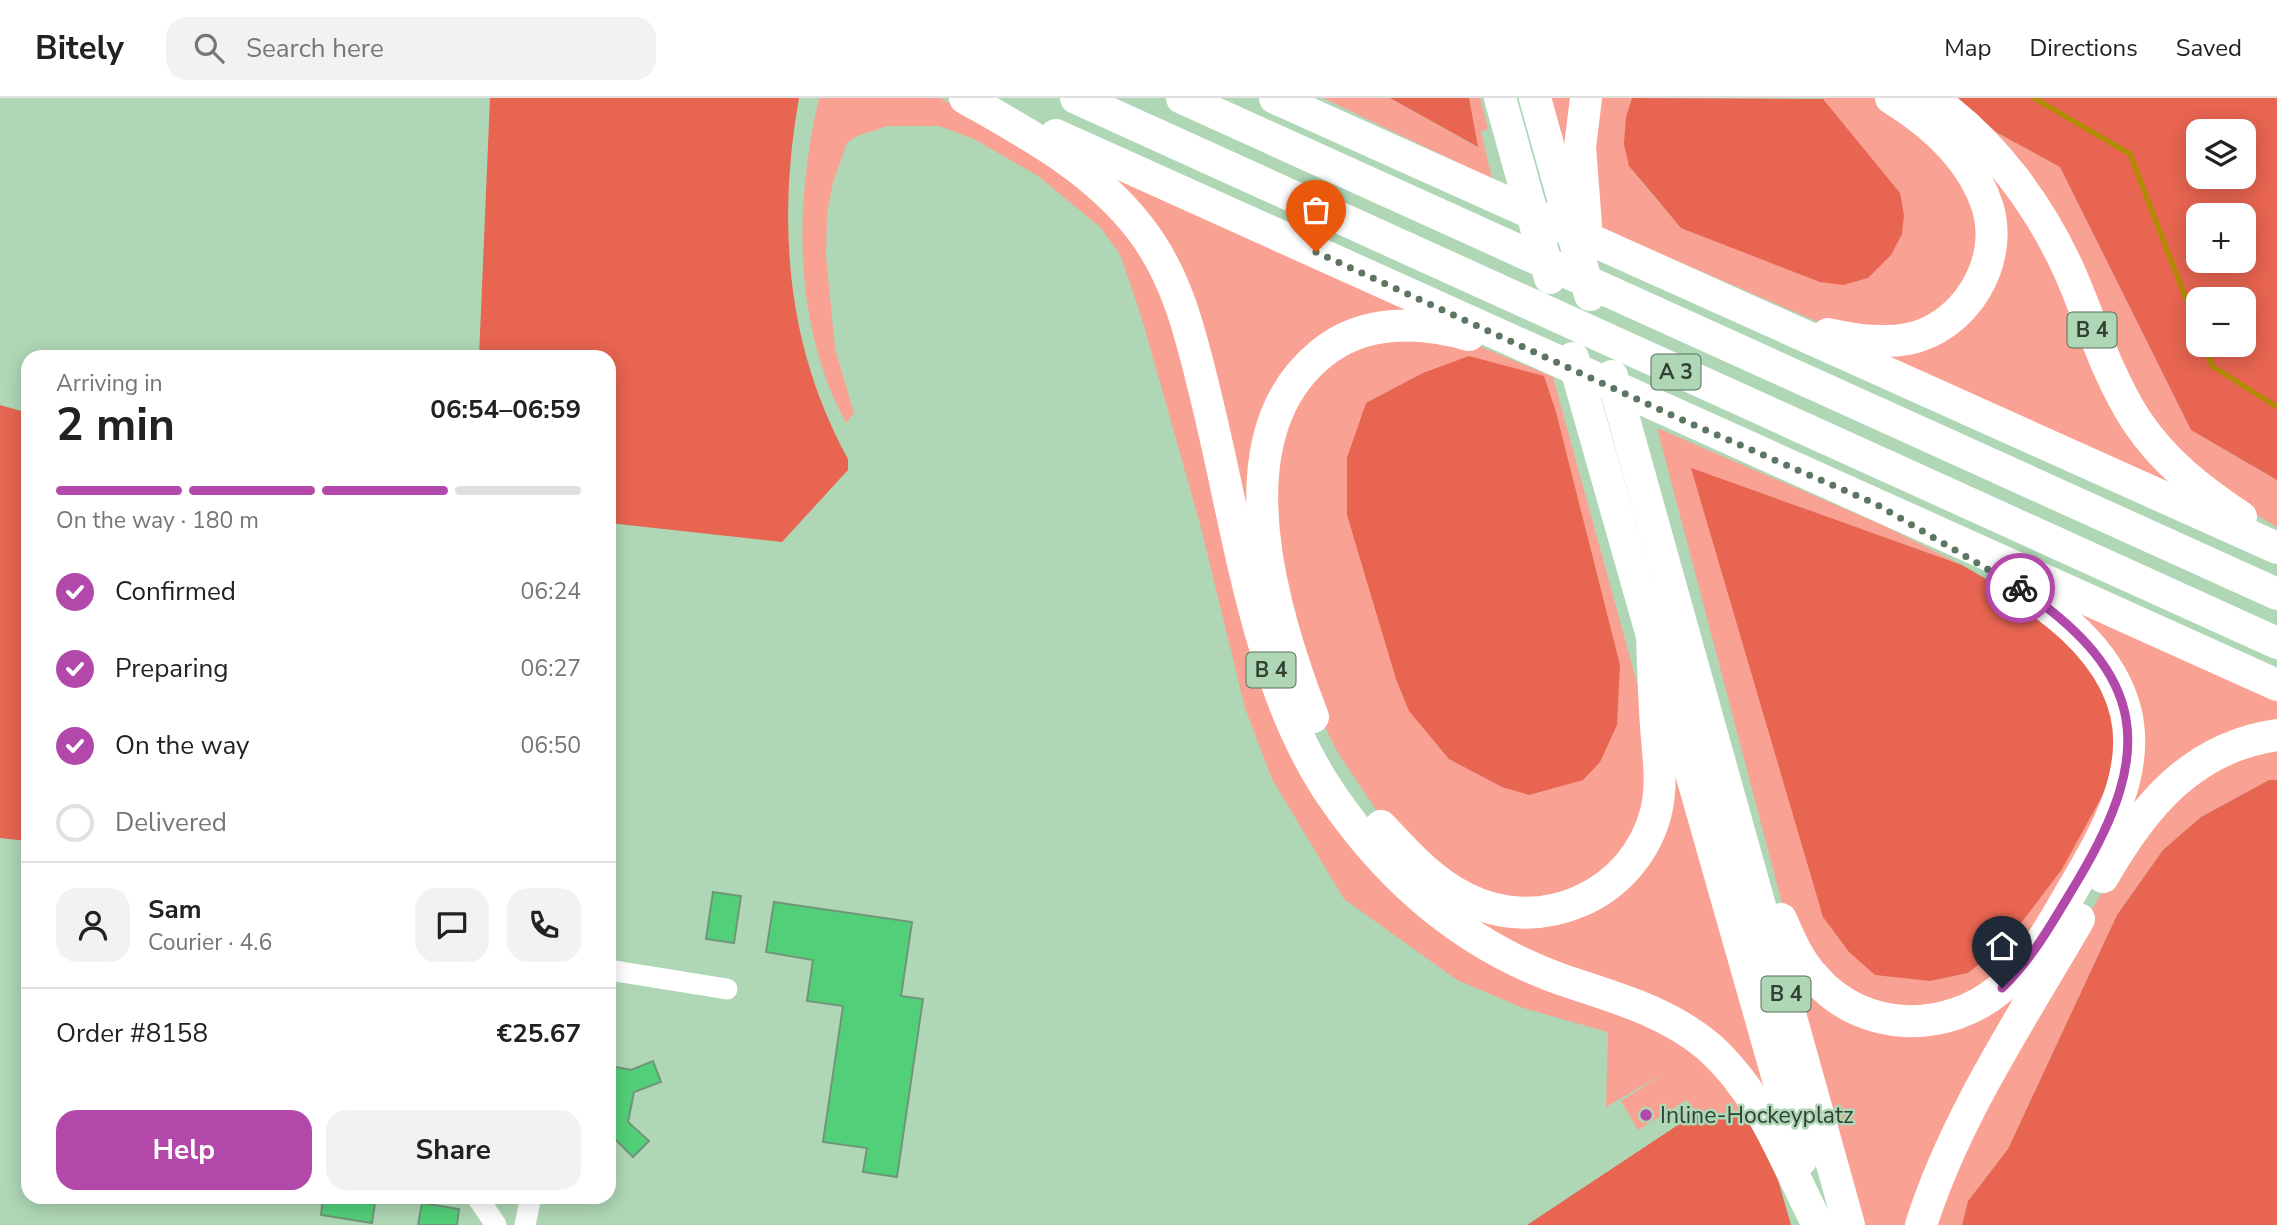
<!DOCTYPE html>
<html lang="en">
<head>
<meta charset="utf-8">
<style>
	:root { --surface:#fff; --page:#f2f2f2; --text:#222; --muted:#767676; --line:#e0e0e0; --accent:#b248aa }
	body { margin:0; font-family:"Nunito Sans",sans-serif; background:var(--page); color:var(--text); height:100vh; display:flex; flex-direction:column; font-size:26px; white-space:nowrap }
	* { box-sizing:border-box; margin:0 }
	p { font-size:23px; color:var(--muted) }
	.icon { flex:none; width:38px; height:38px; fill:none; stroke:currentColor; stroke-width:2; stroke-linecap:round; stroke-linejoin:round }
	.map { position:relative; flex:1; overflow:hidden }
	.drawer { position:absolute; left:21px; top:252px; width:595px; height:854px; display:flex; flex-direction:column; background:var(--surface); border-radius:21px; box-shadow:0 4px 18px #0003 }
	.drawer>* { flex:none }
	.controls { position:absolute; left:2186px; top:21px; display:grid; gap:14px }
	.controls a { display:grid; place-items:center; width:70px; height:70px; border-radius:14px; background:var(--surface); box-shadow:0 4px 18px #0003; font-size:35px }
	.pin { position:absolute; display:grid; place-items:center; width:60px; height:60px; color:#fff; margin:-72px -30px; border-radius:50% 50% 50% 0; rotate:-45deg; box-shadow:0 0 7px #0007 }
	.pin .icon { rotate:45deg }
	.courier { position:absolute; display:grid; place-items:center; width:70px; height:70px; margin:-35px; border:5px solid #b248aa; border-radius:50%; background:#fff; color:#222; box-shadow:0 2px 9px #0007 }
	.head em { font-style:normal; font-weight:700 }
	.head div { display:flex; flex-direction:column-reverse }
	.head { display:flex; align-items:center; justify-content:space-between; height:119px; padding:0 35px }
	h1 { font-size:46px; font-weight:700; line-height:52px }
	.bar { display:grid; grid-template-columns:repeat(4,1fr); gap:10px 7px; align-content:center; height:84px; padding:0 35px }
	.bar i { height:9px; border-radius:5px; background:var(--line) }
	.bar .current { background:var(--accent) }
	.bar p { grid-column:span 4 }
	.line { display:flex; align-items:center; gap:18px; padding:0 35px; border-top:2px solid var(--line) }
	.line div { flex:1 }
	.round { display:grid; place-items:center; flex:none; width:74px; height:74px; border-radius:21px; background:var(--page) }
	ol { padding:0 35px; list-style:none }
	li { display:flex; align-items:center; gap:21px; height:77px }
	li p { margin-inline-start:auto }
	li .icon { padding:7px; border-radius:50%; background:var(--accent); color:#fff; stroke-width:4 }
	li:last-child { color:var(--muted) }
	li i { width:38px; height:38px; border:4px solid var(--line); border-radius:50% }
	.action { display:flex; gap:14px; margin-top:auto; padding:14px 35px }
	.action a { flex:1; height:80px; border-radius:21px; background:var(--accent); color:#fff; font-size:28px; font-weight:700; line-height:80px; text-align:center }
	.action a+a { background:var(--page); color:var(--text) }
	header { display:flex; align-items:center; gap:42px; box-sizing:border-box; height:98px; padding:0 35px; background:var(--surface); border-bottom:2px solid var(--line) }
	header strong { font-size:33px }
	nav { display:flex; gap:38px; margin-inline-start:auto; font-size:24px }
	.search { width:490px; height:63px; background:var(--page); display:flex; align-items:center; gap:18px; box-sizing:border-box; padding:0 24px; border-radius:21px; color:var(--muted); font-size:26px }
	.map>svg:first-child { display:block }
	.green { fill:#f9a192 }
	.forest { fill:#e76551; fill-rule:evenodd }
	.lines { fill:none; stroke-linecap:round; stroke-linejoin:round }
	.stream { stroke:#af8c01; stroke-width:5 }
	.building { fill:#52d079; stroke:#709678; stroke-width:2 }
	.minor { stroke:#fff; stroke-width:21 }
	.highway { stroke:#fff; stroke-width:32 }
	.done { stroke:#5d7662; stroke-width:7; stroke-dasharray:0 12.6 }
	.route { stroke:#b248aa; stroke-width:9 }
	.poi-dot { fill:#b248aa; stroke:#afd7b6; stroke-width:2.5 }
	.labels { text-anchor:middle; stroke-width:5; stroke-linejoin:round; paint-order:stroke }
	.shield { fill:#afd7b6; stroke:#576e5b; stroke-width:2 }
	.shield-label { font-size:21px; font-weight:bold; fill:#314134 }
	.poi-label { font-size:23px; fill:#314134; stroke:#afd7b6; text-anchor:start }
</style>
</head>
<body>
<header>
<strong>Bitely</strong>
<div class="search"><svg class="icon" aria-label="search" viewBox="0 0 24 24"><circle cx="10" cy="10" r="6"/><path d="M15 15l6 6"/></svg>Search here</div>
<nav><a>Map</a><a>Directions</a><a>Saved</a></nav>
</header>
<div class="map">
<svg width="2277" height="1127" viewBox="0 0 2277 1127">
	<rect width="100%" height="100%" fill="#afd7b6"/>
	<g class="green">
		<path d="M819,0h121l111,61 64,54 53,84 69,279 139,291 261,148 74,47 37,55 -52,-4 -9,-13 -49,30 -17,-29 47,-30 -62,36 2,-75 -85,-24 -66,-28 -113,-81 -72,-120 -27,-71 -45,-184 -58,-205 -22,-65 -20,-27 -62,-51 -64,-37 -35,-13h-51l-31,10 -10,7 -14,39 -6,33 -1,41 9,93 19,64 -8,10c-53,-99 -52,-218 -27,-325z"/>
		<polygon points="1323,0 1390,0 1477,49 1469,0 1480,0 1488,31 1481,33 1492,81"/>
		<polygon points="1545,0 1578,0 1574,91"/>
		<path d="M1593,0h39c-22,65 11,83 49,130l219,-35 -79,-95h55l34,22 70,86 -10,81 -55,40 -69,4 -35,-12 -210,-91 -15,-93z"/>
		<polygon points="1961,15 2060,69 2191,332 2277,382 2277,429 2251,414 2172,355"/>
		<polygon points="1959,33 2049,148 2200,398 1857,248 1884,251 1987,184"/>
		<path d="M1082,57l343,153c-13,12 -25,10 -41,12 -34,6 -71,19 -92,48 -12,18 -23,38 -30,59 -15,55 -1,177 17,232 35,104 127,270 255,260 25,-1 47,-7 68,-21 60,-40 66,-109 61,-174l123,438c-18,-42 -35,-89 -70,-120 -51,-44 -121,-54 -181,-79 -37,-15 -70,-36 -101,-61 -71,-59 -127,-145 -155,-234 -13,-42 -22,-87 -32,-130 -15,-63 -30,-126 -45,-188 -28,-88 -52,-128 -121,-189z"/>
		<polygon points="1370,238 1467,243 1553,279 1640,596 1650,695 1616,768 1556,804 1469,795 1383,722 1338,655 1317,613 1283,506 1271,364 1306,279"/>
		<polygon points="1657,330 1880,426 1962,467 1692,371 1930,883 1968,875 2006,845 2106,691 2114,685 2045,820 2001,878 1933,913 1848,898 1793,836 1782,805"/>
		<polygon points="2043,497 2277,597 2277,628 2135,715 2006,930 1919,1127 1863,1127 1792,865 1833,907 1965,922 2118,721"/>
		<polygon points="2277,644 2277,682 2269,682 2201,719 2163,752 2117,817 2008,1051 1968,1103 1962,1127 1930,1127 2041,899 2123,758 2184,686"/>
	</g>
	<g class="forest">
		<path d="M490,0h309c-22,125 -13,248 49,361v11l-66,72 -173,-19v-166h-130z"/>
		<polygon points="1390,0 1469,0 1478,49"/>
		<polygon points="1632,0 1823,1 1900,95 1904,117 1902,136 1891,157 1868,180 1843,187 1820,184 1681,130 1629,68 1624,46 1626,19"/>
		<path d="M1940,0h337v382l-86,-50 -131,-263 -99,-54zM2198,33h46v46h-46zM2198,117h46v46h-46zM2198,201h46v46h-46z"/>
		<polygon points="1469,258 1544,278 1556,314 1620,567 1617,627 1600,664 1583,682 1529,697 1502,689 1449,661 1409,613 1396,581 1347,417 1347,360 1366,305 1423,275"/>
		<polygon points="0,307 28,315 28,743 0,740"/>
		<polygon points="1691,370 1962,467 2031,507 2092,565 2120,642 2106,691 2062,771 2006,845 1968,875 1930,883 1875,877 1849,854 1823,819"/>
		<polygon points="2269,682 2277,682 2277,1127 1962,1127 1968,1103 2008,1051 2117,817 2163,752 2201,719"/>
		<polygon points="1696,1015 1748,1019 1778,1082 1791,1127 1527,1127"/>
	</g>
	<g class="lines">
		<g class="stream">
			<polyline points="2034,0 2130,56 2198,232"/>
			<polyline points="2204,247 2212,268 2277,309"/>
		</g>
	</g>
	<g class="building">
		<polygon points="713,794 741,798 734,845 706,841"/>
		<polygon points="774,804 912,824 901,898 923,901 897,1079 863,1074 867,1050 823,1044 843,908 807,903 813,862 766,854"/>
		<polygon points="653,963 661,984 634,994 628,1024 649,1043 633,1059 617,1043 609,1041 611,968 631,972"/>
		<polygon points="323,1099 376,1099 372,1125 321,1117"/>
		<polygon points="422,1105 459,1111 457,1127 418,1127"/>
	</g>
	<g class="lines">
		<g class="minor">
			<polyline points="609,872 727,891"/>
			<polyline points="477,1099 496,1127"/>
			<polyline points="525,1127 531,1099"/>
		</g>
		<g class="highway">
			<path d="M965,0c63,36 128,70 174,129 38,48 52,108 66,166 32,126 50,284 121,394 58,88 134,156 234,192 52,18 106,31 149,68 53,47 77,116 109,178"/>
			<polyline points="1076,0 2277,545"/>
			<polyline points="1182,0 2277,496"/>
			<polyline points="1275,0 2277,450"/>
			<polyline points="1500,0 1550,180"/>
			<polyline points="1535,0 1590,197"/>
			<path d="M1931,0c62,43 110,109 140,177 21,49 36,100 65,145 27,41 64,70 105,97"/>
			<polyline points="1056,37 2277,587"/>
			<polyline points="1586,127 1580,49 1586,0"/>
			<path d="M1828,236c26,6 53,10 80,5 56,-11 96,-75 80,-131 -15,-48 -55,-84 -97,-110"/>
			<polyline points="1573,260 1801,1062"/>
			<polyline points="1612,278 1849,1127"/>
			<path d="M1313,619c-40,-103 -95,-281 9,-364 42,-34 98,-32 147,-18"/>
			<path d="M1381,728c25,27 51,56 84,72 76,39 170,-3 191,-86 7,-29 2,-57 0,-86 -2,-30 -3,-60 -4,-91"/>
			<path d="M2103,779c40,-70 89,-130 174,-142"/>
			<path d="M1781,821c9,21 18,42 34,59 48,55 131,56 185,11 34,-28 55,-70 77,-107 29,-50 63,-109 49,-169 -14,-59 -66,-101 -116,-131"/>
			<path d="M1921,1127c35,-110 101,-207 158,-306"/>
		</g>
	</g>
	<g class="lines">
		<polyline class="done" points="1316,154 1678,320 1876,406 2020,490"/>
		<path class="route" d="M2002,890c32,-31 53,-70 76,-108 77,-129 70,-205 -58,-292"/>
	</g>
	<circle class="poi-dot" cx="1646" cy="1017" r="7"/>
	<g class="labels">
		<g class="shield">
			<rect x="2067.5" y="214.5" width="49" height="35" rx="5"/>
			<rect x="1651.5" y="256.5" width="49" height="35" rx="5"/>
			<rect x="1246.5" y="554.5" width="49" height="35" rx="5"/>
			<rect x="1761.5" y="878.5" width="49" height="35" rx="5"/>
		</g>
		<g class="shield-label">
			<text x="2092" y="239">B 4</text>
			<text x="1676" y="281">A 3</text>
			<text x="1271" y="579">B 4</text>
			<text x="1786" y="903">B 4</text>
		</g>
		<g class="poi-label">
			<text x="1660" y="1025">Inline-Hockeyplatz</text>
		</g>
	</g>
</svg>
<div class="controls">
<a><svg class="icon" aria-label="layers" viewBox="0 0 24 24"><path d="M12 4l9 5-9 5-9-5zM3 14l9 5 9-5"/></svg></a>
<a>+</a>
<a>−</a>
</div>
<div class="pin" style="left:1316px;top:154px;background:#ea580c"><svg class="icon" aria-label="bag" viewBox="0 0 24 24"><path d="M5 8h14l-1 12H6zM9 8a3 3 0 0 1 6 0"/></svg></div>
<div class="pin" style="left:2002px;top:890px;background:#1f2937"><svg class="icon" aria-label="home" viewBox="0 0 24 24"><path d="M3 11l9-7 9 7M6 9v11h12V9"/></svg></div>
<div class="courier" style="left:2020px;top:490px"><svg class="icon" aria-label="bike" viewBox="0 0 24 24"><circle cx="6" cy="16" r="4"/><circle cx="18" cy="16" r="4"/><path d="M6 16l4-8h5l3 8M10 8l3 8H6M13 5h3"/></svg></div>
<section class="drawer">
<div class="head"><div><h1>2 min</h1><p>Arriving in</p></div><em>06:54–06:59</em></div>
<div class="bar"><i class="current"></i><i class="current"></i><i class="current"></i><i></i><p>On the way · 180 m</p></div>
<ol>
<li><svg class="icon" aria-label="check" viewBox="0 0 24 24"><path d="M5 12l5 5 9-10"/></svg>Confirmed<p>06:24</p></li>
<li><svg class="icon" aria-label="check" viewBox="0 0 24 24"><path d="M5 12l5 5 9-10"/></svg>Preparing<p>06:27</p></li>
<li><svg class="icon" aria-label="check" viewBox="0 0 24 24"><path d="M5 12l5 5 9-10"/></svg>On the way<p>06:50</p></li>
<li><i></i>Delivered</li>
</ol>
<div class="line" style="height:126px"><a class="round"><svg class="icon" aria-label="person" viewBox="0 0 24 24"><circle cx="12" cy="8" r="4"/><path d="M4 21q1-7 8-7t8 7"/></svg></a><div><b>Sam</b><p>Courier · 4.6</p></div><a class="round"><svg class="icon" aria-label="chat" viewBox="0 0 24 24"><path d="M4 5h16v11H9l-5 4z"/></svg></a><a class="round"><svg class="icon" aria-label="phone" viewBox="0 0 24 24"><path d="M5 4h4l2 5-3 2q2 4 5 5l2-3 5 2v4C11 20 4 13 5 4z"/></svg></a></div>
<div class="line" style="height:91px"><div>Order #8158</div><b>€25.67</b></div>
<div class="action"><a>Help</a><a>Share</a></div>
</section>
</div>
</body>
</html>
